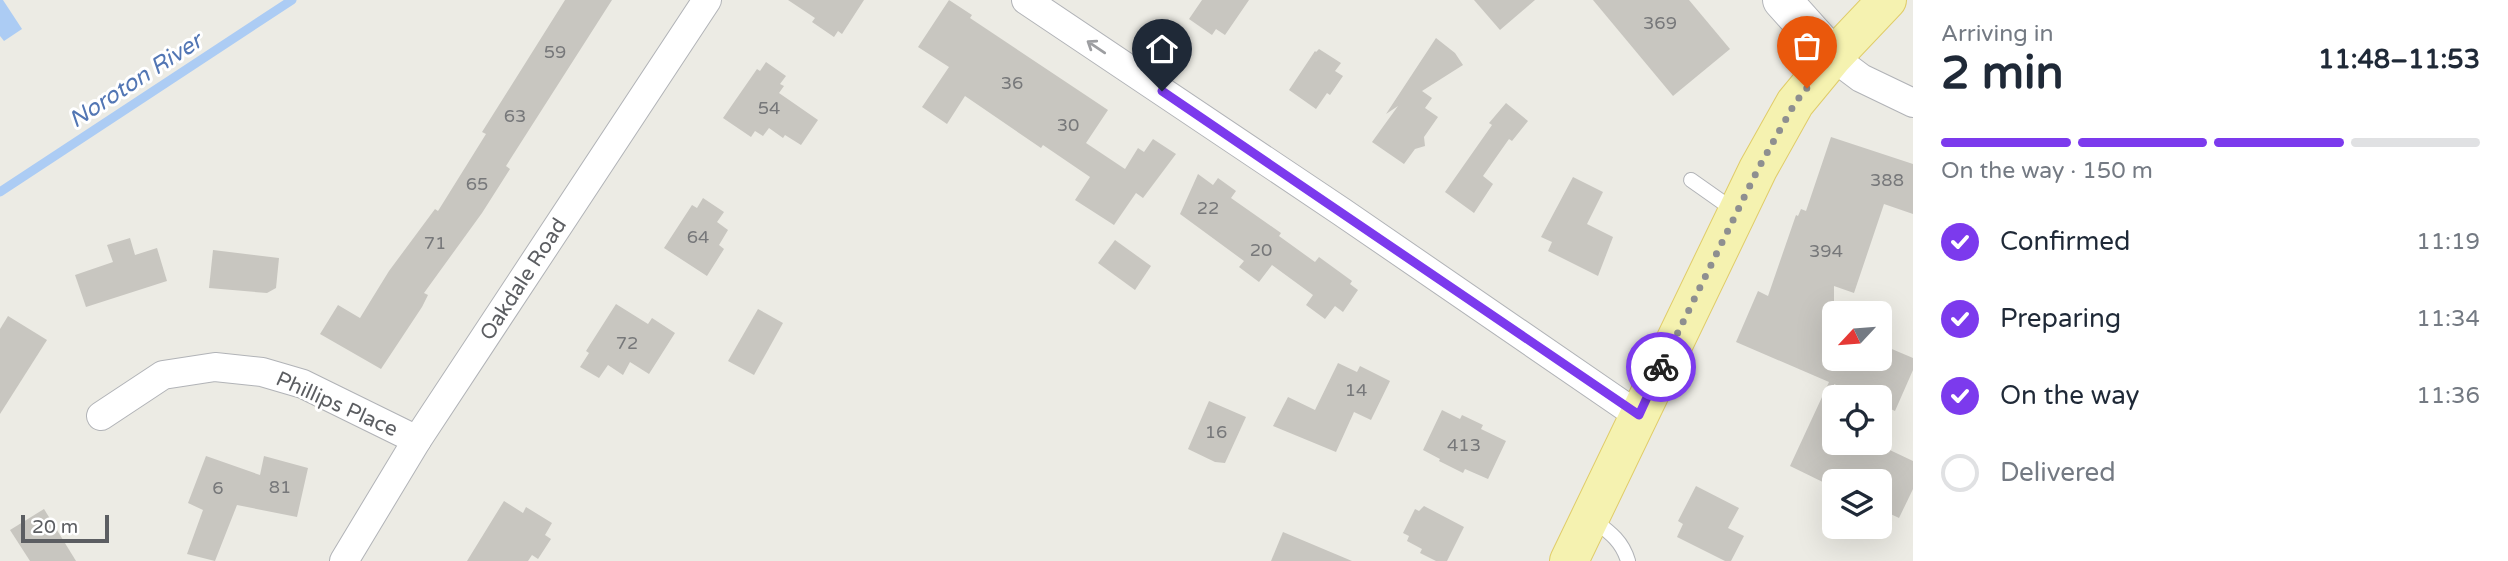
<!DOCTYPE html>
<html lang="en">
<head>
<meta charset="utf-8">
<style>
	:root { --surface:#fff; --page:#f2f2f3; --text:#1f2937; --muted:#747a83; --line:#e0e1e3; --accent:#7c3aed }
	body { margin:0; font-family:"Varela Round",sans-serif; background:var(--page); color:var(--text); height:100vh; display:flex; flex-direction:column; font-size:26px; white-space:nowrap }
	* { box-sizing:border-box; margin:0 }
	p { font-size:23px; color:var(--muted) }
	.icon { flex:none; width:38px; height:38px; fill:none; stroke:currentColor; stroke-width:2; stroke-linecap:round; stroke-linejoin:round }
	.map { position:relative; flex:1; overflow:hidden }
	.side { display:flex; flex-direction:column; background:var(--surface); width:595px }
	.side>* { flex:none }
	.needle { width:46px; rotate:244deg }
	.tools { position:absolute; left:1822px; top:301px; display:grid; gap:14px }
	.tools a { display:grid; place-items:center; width:70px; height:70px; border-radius:10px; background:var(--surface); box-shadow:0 7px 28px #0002; font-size:35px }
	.scale { position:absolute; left:21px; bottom:18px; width:88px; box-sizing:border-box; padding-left:7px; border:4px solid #5c5e62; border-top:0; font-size:19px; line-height:24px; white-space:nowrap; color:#5c5e62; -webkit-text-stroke:5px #fff; paint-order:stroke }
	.pin { position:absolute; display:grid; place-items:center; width:60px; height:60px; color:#fff; margin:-72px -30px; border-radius:50% 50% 50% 0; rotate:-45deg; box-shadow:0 0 7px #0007 }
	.pin .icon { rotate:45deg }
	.courier { position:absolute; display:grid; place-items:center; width:70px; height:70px; margin:-35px; border:5px solid #7c3aed; border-radius:50%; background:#fff; color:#222; box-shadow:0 2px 9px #0007 }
	.summary em { font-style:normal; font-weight:800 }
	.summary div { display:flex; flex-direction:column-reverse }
	.summary { display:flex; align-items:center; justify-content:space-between; height:119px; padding:0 28px }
	h1 { font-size:46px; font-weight:800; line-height:52px }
	.bar { display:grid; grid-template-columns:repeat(4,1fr); gap:10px 7px; align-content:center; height:84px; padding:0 28px }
	.bar i { height:9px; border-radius:5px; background:var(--line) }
	.bar .current { background:var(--accent) }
	.bar p { grid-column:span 4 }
	ol { padding:0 28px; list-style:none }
	li { display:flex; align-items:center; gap:21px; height:77px }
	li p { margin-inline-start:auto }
	li .icon { padding:7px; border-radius:50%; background:var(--accent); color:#fff; stroke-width:4 }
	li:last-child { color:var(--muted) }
	li i { width:38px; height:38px; border:4px solid var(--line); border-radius:50% }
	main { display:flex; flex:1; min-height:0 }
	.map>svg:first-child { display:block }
	.water { fill:#acccf4 }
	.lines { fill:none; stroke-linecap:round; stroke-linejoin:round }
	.stream { stroke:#acccf4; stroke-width:9 }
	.building { fill:#c8c6c0 }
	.lane-casing { stroke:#b1b3b7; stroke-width:16 }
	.street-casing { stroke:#b1b3b7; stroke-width:30 }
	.secondary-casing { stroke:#b3b5b9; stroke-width:40 }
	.primary-casing { stroke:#e0cc69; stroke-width:40 }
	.lane { stroke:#fff; stroke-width:14 }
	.street { stroke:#fff; stroke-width:28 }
	.secondary { stroke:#fff; stroke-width:38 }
	.primary { stroke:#f5f2b0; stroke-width:38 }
	.oneway { stroke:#9d9ea1 }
	.done { stroke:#8e8f90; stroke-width:7; stroke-dasharray:0 12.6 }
	.route { stroke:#7c3aed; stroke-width:9 }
	.labels { text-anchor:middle; stroke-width:6; stroke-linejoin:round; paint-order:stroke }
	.number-label { font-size:18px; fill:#77787a }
	.street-label { font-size:21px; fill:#5c5e62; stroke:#fff }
	.water-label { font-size:23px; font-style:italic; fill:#5276b4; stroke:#fff }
</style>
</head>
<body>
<main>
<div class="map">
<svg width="1913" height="561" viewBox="0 0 1913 561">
	<rect width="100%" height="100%" fill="#ecebe4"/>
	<polygon class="water" points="0,0 3,0 22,29 4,41 0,36"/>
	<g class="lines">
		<polyline class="stream" points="0,192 292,0"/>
	</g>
	<g class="building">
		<polygon points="565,0 612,0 506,166 510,169 482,213 424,293 428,295 422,307 381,369 320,334 338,305 360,318 389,271 435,209 438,211 486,134 482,132"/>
		<polygon points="788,0 864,0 842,34 838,31 834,37 812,22 815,18"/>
		<polygon points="949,0 972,15 970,18 1108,110 1086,143 1125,169 1138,148 1144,152 1153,139 1176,154 1143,198 1136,193 1114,225 1075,200 1090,177 1043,145 1041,148 965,96 947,124 922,107 949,67 918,47"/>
		<polygon points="1202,0 1249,0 1225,35 1216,29 1212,35 1189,19"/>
		<polygon points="1474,0 1535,0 1500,30"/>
		<polygon points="1593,0 1689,0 1730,49 1673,96"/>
		<polygon points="1436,38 1455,53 1463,65 1422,91 1432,98 1425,108 1438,117 1424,137 1425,146 1415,149 1404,164 1372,142 1398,106 1386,114"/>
		<polygon points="1319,49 1341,63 1335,71 1343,76 1330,95 1327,93 1316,109 1289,90 1315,51 1316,52"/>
		<polygon points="766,62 786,76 780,84 784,86 779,93 818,120 801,145 785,135 783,138 769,128 763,136 755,131 751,137 723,118 757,69 760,71"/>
		<polygon points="1506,103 1528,121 1512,141 1509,139 1483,176 1493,184 1474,213 1445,192 1492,125 1489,123"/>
		<polygon points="1831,137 1913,164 1913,214 1884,204 1854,293 1834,286 1834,359 1880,359 1880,344 1913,358 1913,370 1895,411 1880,404 1880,397 1864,397 1834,384 1834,443 1875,443 1913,461 1913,489 1899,518 1880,509 1880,481 1833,481 1831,486 1790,466 1829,382 1736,342 1758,291 1768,296 1796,215 1798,216 1801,209 1806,211"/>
		<polygon points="1198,174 1213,185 1218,178 1236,191 1231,198 1281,233 1279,236 1315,262 1319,257 1352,281 1350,284 1358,290 1343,312 1335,306 1325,319 1306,305 1313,295 1272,265 1259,282 1239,267 1244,261 1180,214"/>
		<polygon points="1573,177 1603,192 1587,224 1613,237 1598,276 1548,251 1552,242 1541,237"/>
		<polygon points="703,198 724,212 717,222 728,230 719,245 724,249 707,276 664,248 692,205 697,208"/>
		<polygon points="130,238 135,255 157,248 167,281 86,307 75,275 113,262 107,245"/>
		<polygon points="1115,240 1151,266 1135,290 1098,263"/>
		<polygon points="213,250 279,258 276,288 267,293 209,288"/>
		<polygon points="616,304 648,324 652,318 675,333 649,374 630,362 623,375 608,365 599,378 580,367 589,353 586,351"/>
		<polygon points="758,309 783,323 754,375 728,361"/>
		<polygon points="8,316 47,340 0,414 0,329"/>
		<polygon points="1338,363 1357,372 1360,366 1390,381 1371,420 1354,412 1336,452 1273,426 1288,397 1315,410"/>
		<polygon points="1209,401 1246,417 1225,463 1215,462 1188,449"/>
		<polygon points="1442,410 1460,419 1462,415 1483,425 1481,429 1506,441 1488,479 1465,469 1463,473 1439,461 1440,459 1423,450"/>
		<polygon points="206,456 260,475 264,456 308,468 297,517 237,505 215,561 187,554 203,510 188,503"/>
		<polygon points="1696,486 1739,508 1728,528 1744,536 1731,561 1725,561 1677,537 1683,524 1678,521"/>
		<polygon points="504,501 523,513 526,507 552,523 545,535 551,539 538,559 532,555 528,561 467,561"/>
		<polygon points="1424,506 1464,527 1447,561 1436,561 1420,553 1422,549 1407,541 1409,536 1403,533 1415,509 1419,511"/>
		<polygon points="44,509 76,561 30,561 10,530"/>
		<polygon points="1283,532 1352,561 1271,561"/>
	</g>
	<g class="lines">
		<defs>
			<g id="lane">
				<polyline points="1691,180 1735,211"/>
				<path d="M1591,518c17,13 31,22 37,43"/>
			</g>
			<g id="street">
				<polyline points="1026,0 1342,212 1639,416"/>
				<polyline points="1833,57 1861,78 1913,103"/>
				<polyline points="101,416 163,375 215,367 262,372 303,384 417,440"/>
				<polyline points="344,561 417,440 707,0"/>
			</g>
			<polyline id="secondary" points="1782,0 1833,57"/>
			<polyline id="primary" points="1569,561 1758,169 1795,103 1833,57 1887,0"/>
		</defs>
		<use href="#lane" class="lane-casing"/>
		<use href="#street" class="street-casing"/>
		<use href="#secondary" class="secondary-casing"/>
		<use href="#primary" class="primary-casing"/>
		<use href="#lane" class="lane"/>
		<use href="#street" class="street"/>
		<use href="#secondary" class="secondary"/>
		<use href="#primary" class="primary"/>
	</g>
	<defs><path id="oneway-shaft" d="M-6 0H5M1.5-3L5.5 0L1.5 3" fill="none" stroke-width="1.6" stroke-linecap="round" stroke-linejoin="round" transform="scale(1.75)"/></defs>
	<use class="oneway" href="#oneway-shaft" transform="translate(1096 47) rotate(-146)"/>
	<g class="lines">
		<polyline class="done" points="1661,367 1758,169 1795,103 1807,88"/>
		<polyline class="route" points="1162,91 1639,415 1661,367"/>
	</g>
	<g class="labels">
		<g class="number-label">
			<text x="1660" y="29">369</text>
			<text x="555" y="58">59</text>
			<text x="1012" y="89">36</text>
			<text x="769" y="114">54</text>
			<text x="515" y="122">63</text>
			<text x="1068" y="131">30</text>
			<text x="1887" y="186">388</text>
			<text x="477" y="190">65</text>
			<text x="1208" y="214">22</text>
			<text x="698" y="243">64</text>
			<text x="435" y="249">71</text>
			<text x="1261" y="256">20</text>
			<text x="1826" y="257">394</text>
			<text x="627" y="349">72</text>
			<text x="1356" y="396">14</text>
			<text x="1216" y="438">16</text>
			<text x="1464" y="451">413</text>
			<text x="280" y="493">81</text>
			<text x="218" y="494">6</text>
		</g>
		<g class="street-label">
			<text transform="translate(523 279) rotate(-57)" y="7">Oakdale Road</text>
			<text transform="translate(337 404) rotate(24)" y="7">Phillips Place</text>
		</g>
		<g class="water-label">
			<text transform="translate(135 80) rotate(-33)" y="8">Noroton River</text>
		</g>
	</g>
</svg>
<div class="tools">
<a><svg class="needle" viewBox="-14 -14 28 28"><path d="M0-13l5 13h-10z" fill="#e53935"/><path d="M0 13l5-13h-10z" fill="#747a83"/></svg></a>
<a><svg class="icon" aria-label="locate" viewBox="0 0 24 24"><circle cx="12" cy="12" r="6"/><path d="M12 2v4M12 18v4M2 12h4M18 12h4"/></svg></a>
<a><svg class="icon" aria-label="layers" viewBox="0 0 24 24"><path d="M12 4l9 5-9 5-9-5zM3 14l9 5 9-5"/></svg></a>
</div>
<div class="scale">20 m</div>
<div class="pin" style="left:1807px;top:88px;background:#ea580c"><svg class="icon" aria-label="bag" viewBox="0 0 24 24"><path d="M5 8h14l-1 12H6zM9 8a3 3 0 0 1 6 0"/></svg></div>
<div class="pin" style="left:1162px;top:91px;background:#1f2937"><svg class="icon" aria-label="home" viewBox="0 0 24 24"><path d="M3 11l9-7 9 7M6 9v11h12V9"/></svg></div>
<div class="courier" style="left:1661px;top:367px"><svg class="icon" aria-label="bike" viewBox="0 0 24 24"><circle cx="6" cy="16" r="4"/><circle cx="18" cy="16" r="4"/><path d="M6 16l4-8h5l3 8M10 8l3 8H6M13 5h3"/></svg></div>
</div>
<section class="side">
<div class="summary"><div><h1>2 min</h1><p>Arriving in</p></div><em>11:48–11:53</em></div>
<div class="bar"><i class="current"></i><i class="current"></i><i class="current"></i><i></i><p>On the way · 150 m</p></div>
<ol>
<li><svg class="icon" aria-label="check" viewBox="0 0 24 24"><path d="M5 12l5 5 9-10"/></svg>Confirmed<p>11:19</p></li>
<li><svg class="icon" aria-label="check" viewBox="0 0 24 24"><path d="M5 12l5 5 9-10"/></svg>Preparing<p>11:34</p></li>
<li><svg class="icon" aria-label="check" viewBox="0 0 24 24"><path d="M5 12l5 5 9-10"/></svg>On the way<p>11:36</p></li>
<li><i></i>Delivered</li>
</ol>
</section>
</main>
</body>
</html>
